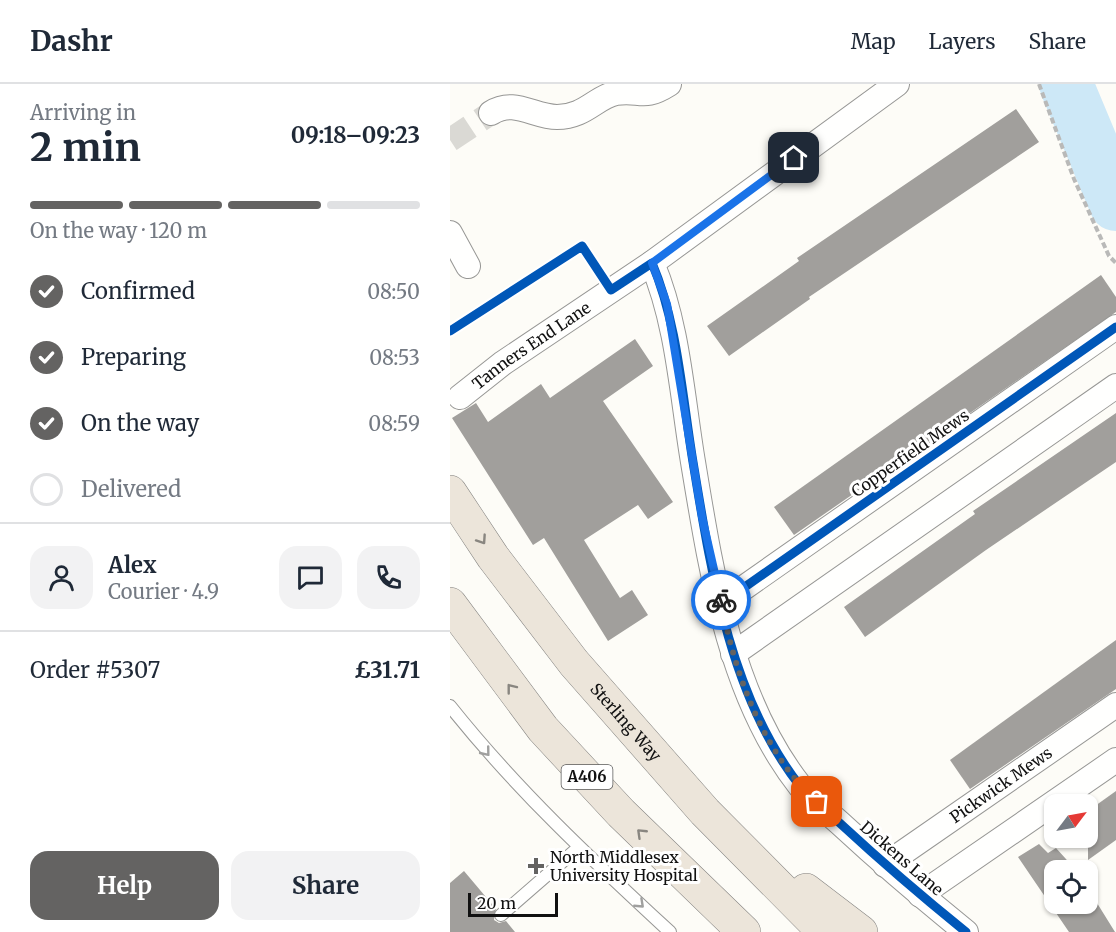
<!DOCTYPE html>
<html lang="en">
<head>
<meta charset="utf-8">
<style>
	:root { --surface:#fff; --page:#f2f2f3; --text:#1f2937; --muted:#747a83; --line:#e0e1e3; --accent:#646362 }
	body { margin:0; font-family:Merriweather,serif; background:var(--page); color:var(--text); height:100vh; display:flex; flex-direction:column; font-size:22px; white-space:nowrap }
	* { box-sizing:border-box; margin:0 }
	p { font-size:20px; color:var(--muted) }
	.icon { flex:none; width:33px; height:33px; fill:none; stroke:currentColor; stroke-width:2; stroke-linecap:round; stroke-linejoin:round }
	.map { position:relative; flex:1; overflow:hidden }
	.side { display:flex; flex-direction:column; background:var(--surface); width:450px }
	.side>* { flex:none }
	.needle { width:39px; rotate:58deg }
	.buttons { position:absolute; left:594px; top:710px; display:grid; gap:12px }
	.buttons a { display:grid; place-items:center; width:54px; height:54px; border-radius:12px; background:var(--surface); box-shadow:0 2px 4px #0004; font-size:30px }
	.scale { position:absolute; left:18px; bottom:15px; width:90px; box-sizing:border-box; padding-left:6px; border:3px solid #111; border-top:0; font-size:16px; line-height:21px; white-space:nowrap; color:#111; -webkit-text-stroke:4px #fff; paint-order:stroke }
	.pin { position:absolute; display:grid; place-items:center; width:51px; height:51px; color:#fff; margin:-26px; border-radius:12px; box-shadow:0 3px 9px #0006 }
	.courier { position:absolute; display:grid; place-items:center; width:60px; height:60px; margin:-30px; border:4px solid #1a73e8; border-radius:50%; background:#fff; color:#222; box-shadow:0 2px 8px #0007 }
	.overview em { font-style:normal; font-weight:700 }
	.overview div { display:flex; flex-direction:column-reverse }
	.overview { display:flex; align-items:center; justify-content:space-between; height:102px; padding:0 30px }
	h1 { font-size:39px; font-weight:700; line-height:45px }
	.bar { display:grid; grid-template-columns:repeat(4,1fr); gap:9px 6px; align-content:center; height:72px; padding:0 30px }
	.bar i { height:8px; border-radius:4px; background:var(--line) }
	.bar .active { background:var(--accent) }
	.bar p { grid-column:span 4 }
	.line { display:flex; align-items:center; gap:15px; padding:0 30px; border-top:2px solid var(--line) }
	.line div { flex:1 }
	.round { display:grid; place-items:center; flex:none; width:63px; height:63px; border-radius:18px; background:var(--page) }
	ol { padding:0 30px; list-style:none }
	li { display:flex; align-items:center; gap:18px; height:66px }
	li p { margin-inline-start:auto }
	li .icon { padding:6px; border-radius:50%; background:var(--accent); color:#fff; stroke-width:4 }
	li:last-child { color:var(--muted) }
	li i { width:33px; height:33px; border:3px solid var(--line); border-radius:50% }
	.primary-button { display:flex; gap:12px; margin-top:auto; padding:12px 30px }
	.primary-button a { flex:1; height:69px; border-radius:18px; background:var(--accent); color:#fff; font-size:24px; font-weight:700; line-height:69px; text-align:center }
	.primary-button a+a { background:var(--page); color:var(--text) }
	header { display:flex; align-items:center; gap:36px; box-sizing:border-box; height:84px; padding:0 30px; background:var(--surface); border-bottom:2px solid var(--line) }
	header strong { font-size:28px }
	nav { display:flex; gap:33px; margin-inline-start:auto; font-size:21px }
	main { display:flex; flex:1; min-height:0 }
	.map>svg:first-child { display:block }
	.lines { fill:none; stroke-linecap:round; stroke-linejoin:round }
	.river { stroke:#cde8f7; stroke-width:54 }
	.building { fill:#a19f9c }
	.minor-tunnel { stroke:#dad9d4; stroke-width:24; stroke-dasharray:24 12; stroke-linecap:butt }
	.service-casing { stroke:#979795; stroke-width:14 }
	.minor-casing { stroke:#979795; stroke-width:26 }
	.trunk-casing { stroke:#858482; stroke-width:34 }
	.path { stroke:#b9b9b8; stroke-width:4; stroke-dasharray:6 3; stroke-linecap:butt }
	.service { stroke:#fffffe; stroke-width:12 }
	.minor { stroke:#fffffe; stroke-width:24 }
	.trunk { stroke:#ece5da; stroke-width:33 }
	.cycleway-casing { stroke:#fff; stroke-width:13 }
	.cycleway { stroke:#0057b8; stroke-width:9 }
	.oneway { stroke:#898680 }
	.oneway2 { stroke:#a0a09f }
	.done { stroke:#646362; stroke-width:6; stroke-dasharray:0 10.8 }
	.route { stroke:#1a73e8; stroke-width:8 }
	.poi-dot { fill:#646362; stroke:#fff; stroke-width:2 }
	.labels { text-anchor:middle; stroke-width:6; stroke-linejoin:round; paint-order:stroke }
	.shield { fill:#fff; stroke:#585858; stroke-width:1.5 }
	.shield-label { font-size:15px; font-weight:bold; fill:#111 }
	.street-label { font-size:16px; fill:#111; stroke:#fff }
	.poi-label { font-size:16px; fill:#111; stroke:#fff; text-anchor:start }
</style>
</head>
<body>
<header>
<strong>Dashr</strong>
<nav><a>Map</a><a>Layers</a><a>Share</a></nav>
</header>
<main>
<section class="side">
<div class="overview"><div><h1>2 min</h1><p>Arriving in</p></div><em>09:18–09:23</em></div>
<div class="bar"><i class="active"></i><i class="active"></i><i class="active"></i><i></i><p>On the way · 120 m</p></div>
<ol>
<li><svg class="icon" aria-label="check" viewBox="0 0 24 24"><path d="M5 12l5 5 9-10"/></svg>Confirmed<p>08:50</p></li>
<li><svg class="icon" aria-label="check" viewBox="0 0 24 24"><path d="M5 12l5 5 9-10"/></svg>Preparing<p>08:53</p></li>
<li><svg class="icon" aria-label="check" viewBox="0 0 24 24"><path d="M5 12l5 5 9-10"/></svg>On the way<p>08:59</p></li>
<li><i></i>Delivered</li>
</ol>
<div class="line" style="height:108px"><a class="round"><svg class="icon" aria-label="person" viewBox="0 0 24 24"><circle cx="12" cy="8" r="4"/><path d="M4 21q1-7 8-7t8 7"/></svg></a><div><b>Alex</b><p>Courier · 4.9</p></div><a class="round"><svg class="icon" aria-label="chat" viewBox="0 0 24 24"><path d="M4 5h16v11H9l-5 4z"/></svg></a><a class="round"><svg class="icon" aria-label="phone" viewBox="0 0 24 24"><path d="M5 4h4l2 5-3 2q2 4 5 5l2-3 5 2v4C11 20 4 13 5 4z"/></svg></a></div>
<div class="line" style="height:78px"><div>Order #5307</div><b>£31.71</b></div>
<div class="primary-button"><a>Help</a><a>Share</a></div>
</section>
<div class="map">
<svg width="666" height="848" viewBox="0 0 666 848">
	<rect width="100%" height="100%" fill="#fdfcf7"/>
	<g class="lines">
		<polyline class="river" points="616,0 666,120"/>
	</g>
	<g class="building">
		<polygon points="566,25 589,58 359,213 360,215 279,272 257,242 349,177 347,174"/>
		<polygon points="651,191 666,213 666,228 344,451 324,423"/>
		<polygon points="185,255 203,282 153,317 223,418 198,435 188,421 134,456 170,514 182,506 198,531 158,557 94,454 83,461 2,334 26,319 38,338 91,300 100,314"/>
		<polygon points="666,329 666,378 536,466 415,553 394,523 525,430 523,427"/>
		<polygon points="666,556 666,605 520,705 500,676"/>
		<polygon points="666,707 666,756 638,776 638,727"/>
		<polygon points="589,760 598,769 606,764 625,785 604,786 604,819 638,819 638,810 643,819 647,819 665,848 619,848 568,773"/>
		<polygon points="14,787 46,825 44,836 49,839 56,837 65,848 0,848 0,799"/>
	</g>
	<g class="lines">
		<polyline class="minor-tunnel" points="0,56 41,29"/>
		<defs>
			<g id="service">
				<path d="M0,622c66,83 142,154 220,226"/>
				<polyline points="51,831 128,764"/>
			</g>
			<g id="minor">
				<path d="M41,29c23,-15 43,4 66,4 28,0 39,-20 59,-24 25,-4 26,8 53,-9"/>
				<polyline points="0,149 18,182"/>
				<path d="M202,179c26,61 30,133 41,199 18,109 37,235 107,324 11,14 29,27 43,40 40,37 81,72 123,106"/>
				<path id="s1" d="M10,313l43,-34 149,-100 245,-179"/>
				<polyline points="272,519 666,243"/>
				<polyline points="283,570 666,302"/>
				<path id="s2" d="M435,781l231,-160"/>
				<polyline points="470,811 666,676"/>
			</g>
			<g id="trunk">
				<path id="s3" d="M0,408l43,65 81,106 131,149 119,120"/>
				<polyline points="0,520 93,645 171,729 294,848"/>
				<polyline points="356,806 411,848"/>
			</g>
		</defs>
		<use href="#service" class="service-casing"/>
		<use href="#minor" class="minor-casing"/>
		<use href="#trunk" class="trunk-casing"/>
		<polyline class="path" points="589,0 624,95 659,172 666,179"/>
		<use href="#service" class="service"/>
		<use href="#minor" class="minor"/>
		<use href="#trunk" class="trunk"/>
		<defs>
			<g id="cycleway">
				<path d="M0,247l132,-85 29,44 41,-27c26,61 30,133 41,199 18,109 37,235 107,324 11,14 29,27 43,40 40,37 81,72 123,106"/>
				<polyline points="272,519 666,243"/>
			</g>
		</defs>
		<use href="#cycleway" class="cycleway-casing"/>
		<use href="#cycleway" class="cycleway"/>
	</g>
	<defs><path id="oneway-chevron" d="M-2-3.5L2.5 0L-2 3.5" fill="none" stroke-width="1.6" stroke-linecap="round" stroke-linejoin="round" transform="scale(1.5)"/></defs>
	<g class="oneway">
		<use href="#oneway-chevron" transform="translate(32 456) rotate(56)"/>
		<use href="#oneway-chevron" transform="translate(61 604) rotate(-128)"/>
		<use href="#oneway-chevron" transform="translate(191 749) rotate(-136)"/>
	</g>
	<g class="oneway2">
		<use href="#oneway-chevron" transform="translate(36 668) rotate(51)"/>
		<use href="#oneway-chevron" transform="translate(190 820) rotate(43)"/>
	</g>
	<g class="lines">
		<path class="done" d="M271,516c13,72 41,152 96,202"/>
		<polyline class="route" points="271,516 252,433 217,220 202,179 344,74"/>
	</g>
	<path class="poi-dot" d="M83 773h6v6h6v6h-6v6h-6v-6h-6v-6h6z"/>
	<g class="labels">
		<rect class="shield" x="111.5" y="681" width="51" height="24" rx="4.5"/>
		<g class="shield-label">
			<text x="137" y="698">A406</text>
		</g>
		<g class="street-label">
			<text dy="6" stroke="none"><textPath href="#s1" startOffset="88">Tanners End Lane</textPath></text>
			<text transform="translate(460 369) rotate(-35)" y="6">Copperfield Mews</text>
			<text dy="6" stroke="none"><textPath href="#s3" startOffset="290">Sterling Way</textPath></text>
			<text dy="6" stroke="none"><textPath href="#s2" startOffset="141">Pickwick Mews</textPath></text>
			<text transform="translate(452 774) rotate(41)" y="6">Dickens Lane</text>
		</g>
		<g class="poi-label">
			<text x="100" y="779">North Middlesex<tspan x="100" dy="18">University Hospital</tspan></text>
		</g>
	</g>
</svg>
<div class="buttons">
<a><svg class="needle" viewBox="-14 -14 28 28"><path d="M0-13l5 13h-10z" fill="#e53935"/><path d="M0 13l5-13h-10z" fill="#747a83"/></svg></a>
<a><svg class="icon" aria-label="locate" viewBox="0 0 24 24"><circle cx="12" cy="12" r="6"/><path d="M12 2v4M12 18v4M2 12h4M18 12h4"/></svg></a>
</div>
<div class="scale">20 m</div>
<div class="pin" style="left:367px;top:718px;background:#ea580c"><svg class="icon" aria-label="bag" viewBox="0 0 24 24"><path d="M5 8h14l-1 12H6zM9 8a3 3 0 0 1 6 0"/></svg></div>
<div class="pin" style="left:344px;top:74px;background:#1f2937"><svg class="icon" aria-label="home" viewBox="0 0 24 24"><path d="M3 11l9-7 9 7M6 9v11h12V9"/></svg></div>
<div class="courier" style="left:271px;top:516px"><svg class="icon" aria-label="bike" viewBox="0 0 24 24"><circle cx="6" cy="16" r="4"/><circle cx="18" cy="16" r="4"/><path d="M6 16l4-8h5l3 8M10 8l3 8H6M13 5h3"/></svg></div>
</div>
</main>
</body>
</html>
